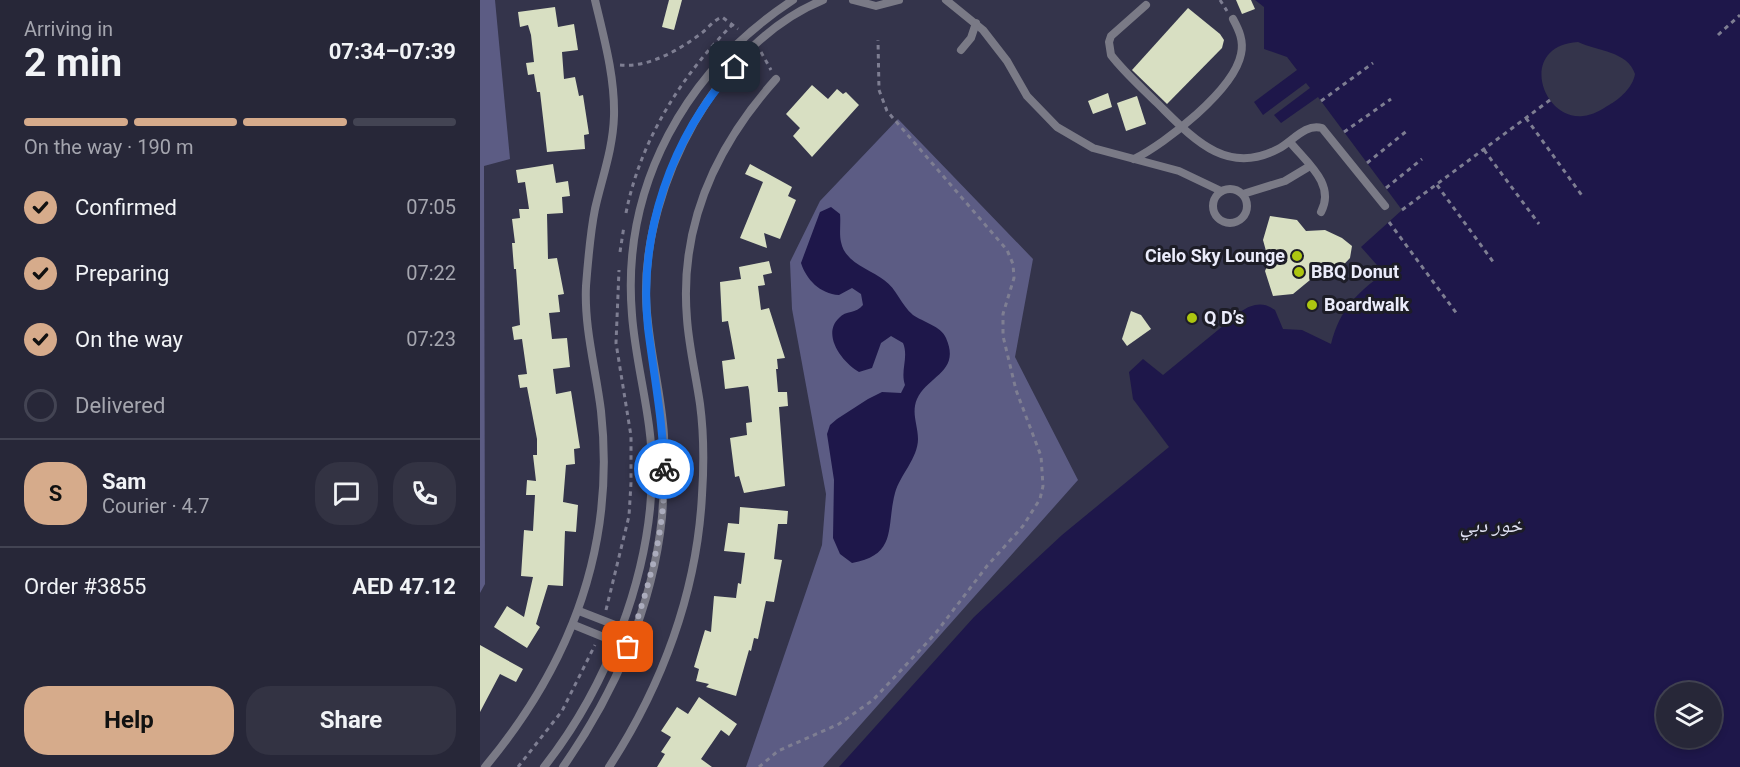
<!DOCTYPE html>
<html lang="en">
<head>
<meta charset="utf-8">
<style>
	:root { --surface:#272738; --page:#333343; --text:#f1f3f6; --muted:#a4a5ae; --line:#434453; --accent:#d6ab8b }
	body { margin:0; font-family:Roboto,"Noto Naskh Arabic",sans-serif; background:var(--page); color:var(--text); height:100vh; display:flex; flex-direction:column; font-size:22px; white-space:nowrap }
	* { box-sizing:border-box; margin:0 }
	p { font-size:20px; color:var(--muted) }
	.icon { flex:none; width:33px; height:33px; fill:none; stroke:currentColor; stroke-width:2; stroke-linecap:round; stroke-linejoin:round }
	.map { position:relative; flex:1; overflow:hidden }
	.details { display:flex; flex-direction:column; background:var(--surface); width:480px }
	.details>* { flex:none }
	.tools { position:absolute; left:1176px; top:682px; display:grid; gap:12px }
	.tools a { display:grid; place-items:center; width:66px; height:66px; border-radius:50%; background:var(--surface); box-shadow:0 3px 9px #0003,0 0 0 2px var(--line); font-size:30px }
	.pin { position:absolute; display:grid; place-items:center; width:51px; height:51px; color:#fff; margin:-26px; border-radius:12px; box-shadow:0 3px 9px #0006 }
	.courier { position:absolute; display:grid; place-items:center; width:60px; height:60px; margin:-30px; border:4px solid #1a73e8; border-radius:50%; background:#fff; color:#222; box-shadow:0 2px 8px #0007 }
	.headline em { font-style:normal; font-weight:700 }
	.headline div { display:flex; flex-direction:column-reverse }
	.headline { display:flex; align-items:center; justify-content:space-between; height:102px; padding:0 24px }
	h1 { font-size:39px; font-weight:700; line-height:45px }
	.bar { display:grid; grid-template-columns:repeat(4,1fr); gap:9px 6px; align-content:center; height:72px; padding:0 24px }
	.bar i { height:8px; border-radius:4px; background:var(--line) }
	.bar .active { background:var(--accent) }
	.bar p { grid-column:span 4 }
	.line { display:flex; align-items:center; gap:15px; padding:0 24px; border-top:2px solid var(--line) }
	.line div { flex:1 }
	.round { display:grid; place-items:center; flex:none; width:63px; height:63px; border-radius:24px; background:var(--page) }
	ol { padding:0 24px; list-style:none }
	li { display:flex; align-items:center; gap:18px; height:66px }
	li p { margin-inline-start:auto }
	li .icon { padding:6px; border-radius:50%; background:var(--accent); color:#111; stroke-width:4 }
	li:last-child { color:var(--muted) }
	li i { width:33px; height:33px; border:3px solid var(--line); border-radius:50% }
	.button { display:flex; gap:12px; margin-top:auto; padding:12px 24px }
	.button a { flex:1; height:69px; border-radius:24px; background:var(--accent); color:#111; font-size:24px; font-weight:700; line-height:69px; text-align:center }
	.button a+a { background:var(--page); color:var(--text) }
	main { display:flex; flex:1; min-height:0 }
	.map>svg:first-child { display:block }
	.green { fill:#5c5c84 }
	.water { fill:#1e174a; fill-rule:evenodd }
	.building { fill:#d8dfc2 }
	.lines { fill:none; stroke-linecap:round; stroke-linejoin:round }
	.path { stroke:#7e7e92; stroke-width:3; stroke-dasharray:4.5 4.5; stroke-linecap:butt }
	.lane { stroke:#7a7a86; stroke-width:8 }
	.done { stroke:#abacbd; stroke-width:6; stroke-dasharray:0 10.8 }
	.route { stroke:#1a73e8; stroke-width:8 }
	.poi-dot { fill:#adc610; stroke:#1d1d27; stroke-width:2 }
	.labels { text-anchor:middle; stroke-width:6; stroke-linejoin:round; paint-order:stroke }
	.poi-label { font-size:18px; font-weight:bold; fill:#ebecfb; stroke:#1d1d27; text-anchor:start }
	.water-label { font-size:20px; font-style:italic; fill:#e0e1f3; stroke:#1d1d27 }
</style>
</head>
<body>
<main>
<section class="details">
<div class="headline"><div><h1>2 min</h1><p>Arriving in</p></div><em>07:34–07:39</em></div>
<div class="bar"><i class="active"></i><i class="active"></i><i class="active"></i><i></i><p>On the way · 190 m</p></div>
<ol>
<li><svg class="icon" aria-label="check" viewBox="0 0 24 24"><path d="M5 12l5 5 9-10"/></svg>Confirmed<p>07:05</p></li>
<li><svg class="icon" aria-label="check" viewBox="0 0 24 24"><path d="M5 12l5 5 9-10"/></svg>Preparing<p>07:22</p></li>
<li><svg class="icon" aria-label="check" viewBox="0 0 24 24"><path d="M5 12l5 5 9-10"/></svg>On the way<p>07:23</p></li>
<li><i></i>Delivered</li>
</ol>
<div class="line" style="height:108px"><b class="round" style="background:var(--accent);color:#111">S</b><div><b>Sam</b><p>Courier · 4.7</p></div><a class="round"><svg class="icon" aria-label="chat" viewBox="0 0 24 24"><path d="M4 5h16v11H9l-5 4z"/></svg></a><a class="round"><svg class="icon" aria-label="phone" viewBox="0 0 24 24"><path d="M5 4h4l2 5-3 2q2 4 5 5l2-3 5 2v4C11 20 4 13 5 4z"/></svg></a></div>
<div class="line" style="height:78px"><div>Order #3855</div><b>AED 47.12</b></div>
<div class="button"><a>Help</a><a>Share</a></div>
</section>
<div class="map">
<svg width="1260" height="767" viewBox="0 0 1260 767">
	<rect width="100%" height="100%" fill="#34344b"/>
	<g class="green">
		<polygon points="0,0 15,0 30,159 4,166 5,584 0,593"/>
		<polygon points="418,119 553,259 535,357 598,480 343,767 266,767 342,545 346,494 312,309 310,262 340,201"/>
	</g>
	<g class="water">
		<path d="M775,0h485v767h-901l135,-150 88,-82 107,-88 -36,-48 -4,-27 14,-13 20,16 77,-63c12,-8 23,-11 35,-2l8,19 19,1 29,14c9,-35 25,-50 53,-71l-23,-26 41,-37 -84,-113 -37,26 -7,-8 36,-27 -4,-5 -43,32 -9,-13 43,-32 -10,-13 -23,-8v-42zM1098,42c18,9 50,9 57,32 -2,13 -15,25 -26,31 -8,5 -16,10 -26,11 -41,5 -66,-70 -5,-74zM1186,693h46v45h-46z"/>
		<path d="M351,207l9,7c1,9 -1,19 1,28 4,21 29,27 43,38 13,9 17,25 29,35 10,7 28,11 33,23 15,34 -18,37 -29,61 -6,14 1,26 1,40 0,19 -18,36 -23,54 -9,34 3,62 -43,70l-12,-9 -7,-16 1,-58 -7,-46 3,-9 7,-6 31,-20 14,-7 19,1 4,-8c-5,-14 4,-28 -2,-42l-12,-7 -10,7 -9,25 -13,4c-16,-9 -38,-37 -20,-54 7,-8 17,-4 24,-13l-2,-11 -9,-6 -13,7c-19,-1 -33,-16 -38,-32l19,-51z"/>
	</g>
	<g class="building">
		<polygon points="189,0 202,0 194,30 182,27"/>
		<polygon points="756,0 771,0 775,9 762,14"/>
		<polygon points="75,7 78,27 94,24 98,50 82,52 84,79 95,77 99,96 103,95 109,134 104,135 105,149 67,152 60,92 57,92 54,74 48,75 46,63 54,62 51,35 48,25 40,27 38,12"/>
		<polygon points="708,8 740,34 744,40 742,48 687,104 652,70"/>
		<polygon points="332,85 348,99 357,89 363,94 366,92 379,105 332,157 313,136 320,128 306,114"/>
		<polygon points="628,93 632,107 613,114 608,101"/>
		<polygon points="657,96 666,124 646,131 637,103"/>
		<polygon points="73,164 76,183 88,181 90,196 82,197 83,213 67,214 68,259 77,258 84,294 78,295 80,312 69,313 72,339 87,338 90,367 73,369 76,394 91,391 100,448 94,449 95,464 86,465 83,502 98,505 96,532 85,531 83,586 68,585 56,624 60,627 47,648 14,627 27,606 44,617 53,577 41,576 44,530 53,531 55,495 46,495 47,480 56,481 53,455 57,455 57,439 47,387 40,388 38,375 47,374 42,339 34,340 32,327 40,325 36,269 34,269 32,243 35,243 32,219 40,218 39,209 49,209 45,182 38,183 36,170"/>
		<polygon points="270,164 312,187 308,196 316,200 300,239 284,233 287,248 260,238 283,182 265,174"/>
		<polygon points="790,216 817,220 826,231 845,230 862,238 872,246 870,258 852,277 830,280 813,294 793,296 785,271 789,262 783,240"/>
		<polygon points="289,261 292,273 283,275 285,285 278,286 281,310 289,308 305,358 297,359 298,369 296,369 298,392 307,392 308,406 299,407 305,486 264,493 259,476 255,477 250,438 267,435 266,423 272,422 269,390 268,386 245,389 242,361 255,359 248,321 242,322 240,282 261,279 259,267"/>
		<polygon points="651,311 661,315 671,329 647,346 642,339"/>
		<polygon points="260,507 308,511 307,524 298,524 294,559 302,560 294,602 286,601 278,639 274,638 271,651 269,650 256,696 226,687 229,684 216,681 219,669 214,667 225,630 231,632 234,596 256,598 258,583 261,584 265,553 244,551 248,523 259,524"/>
		<polygon points="0,645 43,669 36,682 20,674 0,712"/>
		<polygon points="219,697 257,724 249,736 241,730 221,759 232,767 177,767 185,754 181,752 191,737 181,731 197,707 208,714"/>
	</g>
	<g class="lines">
		<g class="path">
			<polyline points="740,0 747,11"/>
			<polyline points="1238,35 1260,15"/>
			<polyline points="281,52 291,70"/>
			<path d="M140,65c29,3 61,-16 83,-33 6,-5 11,-12 19,-15l16,12"/>
			<polyline points="841,101 893,63"/>
			<polyline points="1046,118 1103,197"/>
			<polyline points="864,132 911,99"/>
			<polyline points="1004,150 1059,224"/>
			<polyline points="887,163 928,130"/>
			<polyline points="957,185 1014,263"/>
			<polyline points="906,188 942,159"/>
			<polyline points="922,210 1070,100"/>
			<path d="M146,213c14,-72 55,-137 107,-189"/>
			<polyline points="909,222 977,314"/>
			<polyline points="140,252 144,226"/>
			<polyline points="126,610 149,516 151,483 151,436 136,343 139,270"/>
			<polyline points="38,767 82,711 115,645"/>
			<polyline points="279,767 298,751 359,724 393,700 455,634 507,566 543,526 560,499 563,486 561,456 536,390 523,336 523,314 534,278 533,264 527,250 407,111 399,90 398,40"/>
		</g>
		<g class="lane">
			<polyline points="373,0 396,6 419,0"/>
			<polyline points="466,0 503,30 527,61 547,96 577,127 613,148 699,171 741,191"/>
			<path d="M666,5l-35,31 -2,6 2,13c13,17 30,32 45,47 35,34 69,75 122,47 14,-7 27,-26 44,-21l63,78"/>
			<polyline points="481,50 491,38 496,23"/>
			<path d="M810,142c16,20 46,42 31,70"/>
			<path d="M654,159c32,-16 100,-69 107,-105 3,-13 -2,-24 -8,-35"/>
			<circle cx="750" cy="206" r="17"/>
			<polyline points="763,194 805,181 830,166"/>
			<polyline points="99,611 153,632"/>
			<polyline points="94,625 148,647"/>
			<path d="M5,767c86,-103 131,-220 116,-356 -5,-41 -17,-83 -15,-125 2,-26 4,-52 9,-77 7,-31 18,-60 19,-93 1,-39 -10,-78 -19,-116"/>
			<path d="M64,767c63,-80 107,-192 108,-294 1,-54 -16,-105 -20,-158 -11,-130 54,-245 161,-315"/>
			<path d="M83,767c51,-73 90,-160 99,-250 2,-27 3,-55 2,-82 -3,-47 -17,-92 -18,-139 -2,-110 71,-253 177,-296"/>
			<path d="M129,767c53,-81 88,-175 93,-272 2,-30 2,-61 -2,-91 -4,-28 -11,-57 -13,-85 -8,-94 28,-172 89,-240"/>
		</g>
	</g>
	<g class="lines">
		<path class="done" d="M148,647c20,-58 38,-116 36,-178"/>
		<path class="route" d="M184,469c-1,-48 -10,-93 -16,-141 -10,-94 23,-191 87,-261"/>
	</g>
	<g class="poi-dot">
		<circle cx="817" cy="256" r="6"/>
		<circle cx="819" cy="272" r="6"/>
		<circle cx="832" cy="305" r="6"/>
		<circle cx="712" cy="318" r="6"/>
	</g>
	<g class="labels">
		<g class="poi-label">
			<text x="805" y="262" text-anchor="end">Cielo Sky Lounge</text>
			<text x="831" y="278">BBQ Donut</text>
			<text x="844" y="311">Boardwalk</text>
			<text x="724" y="324">Q D’s</text>
		</g>
		<g class="water-label">
			<text x="1011" y="532">خور دبي</text>
		</g>
	</g>
</svg>
<div class="tools">
<a><svg class="icon" aria-label="layers" viewBox="0 0 24 24"><path d="M12 4l9 5-9 5-9-5zM3 14l9 5 9-5"/></svg></a>
</div>
<div class="pin" style="left:148px;top:647px;background:#ea580c"><svg class="icon" aria-label="bag" viewBox="0 0 24 24"><path d="M5 8h14l-1 12H6zM9 8a3 3 0 0 1 6 0"/></svg></div>
<div class="pin" style="left:255px;top:67px;background:#1f2937"><svg class="icon" aria-label="home" viewBox="0 0 24 24"><path d="M3 11l9-7 9 7M6 9v11h12V9"/></svg></div>
<div class="courier" style="left:184px;top:469px"><svg class="icon" aria-label="bike" viewBox="0 0 24 24"><circle cx="6" cy="16" r="4"/><circle cx="18" cy="16" r="4"/><path d="M6 16l4-8h5l3 8M10 8l3 8H6M13 5h3"/></svg></div>
</div>
</main>
</body>
</html>
